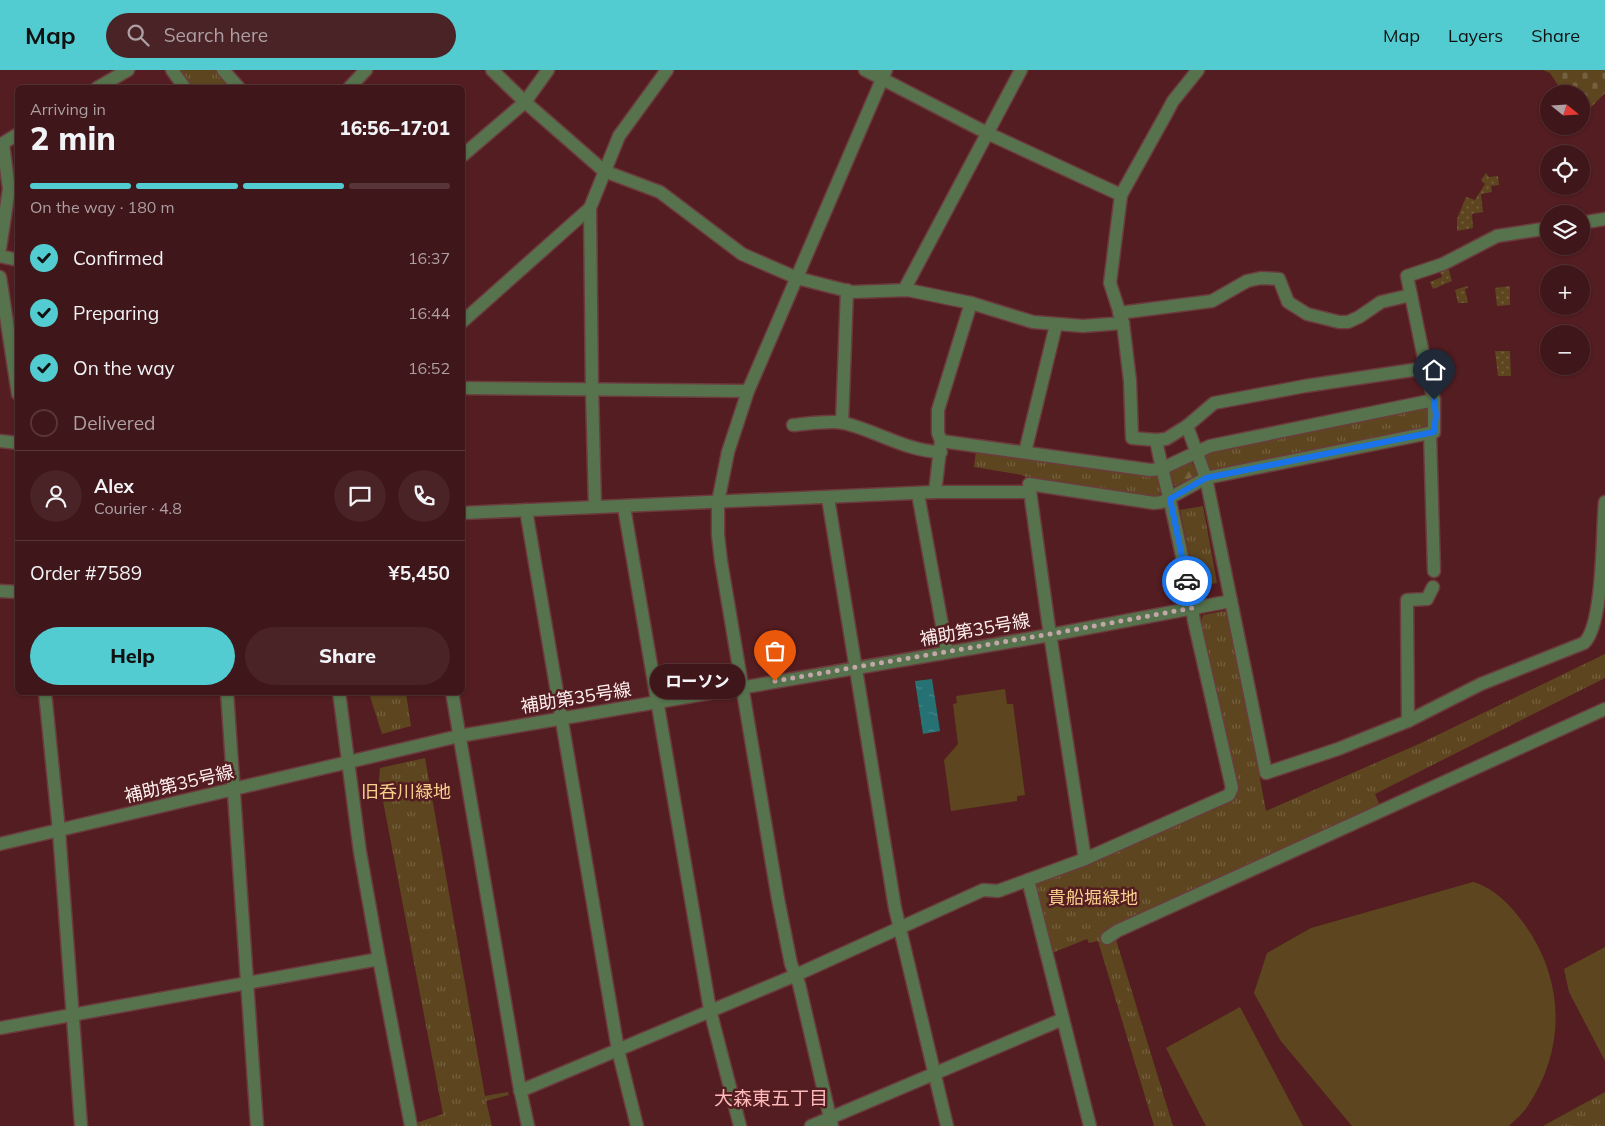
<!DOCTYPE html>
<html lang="en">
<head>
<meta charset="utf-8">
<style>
	:root { --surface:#3f1619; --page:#4a2326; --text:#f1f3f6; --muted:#ad9fa2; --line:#583538; --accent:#52ccd1 }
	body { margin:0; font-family:Mulish,"Noto Sans JP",sans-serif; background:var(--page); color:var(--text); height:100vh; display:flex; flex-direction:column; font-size:19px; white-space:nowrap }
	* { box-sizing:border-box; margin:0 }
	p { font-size:16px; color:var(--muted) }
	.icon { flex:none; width:28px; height:28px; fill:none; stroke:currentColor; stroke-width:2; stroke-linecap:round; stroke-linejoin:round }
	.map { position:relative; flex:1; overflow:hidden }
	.panel { position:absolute; left:15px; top:15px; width:450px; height:610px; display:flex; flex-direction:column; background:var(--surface); border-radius:8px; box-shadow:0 1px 4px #0004,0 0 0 1px var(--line) }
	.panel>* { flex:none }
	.needle { width:32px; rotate:108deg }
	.tools { position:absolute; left:1540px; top:15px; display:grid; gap:10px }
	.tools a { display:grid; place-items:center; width:50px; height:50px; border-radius:50%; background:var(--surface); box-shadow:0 1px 4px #0004,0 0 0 1px var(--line); font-size:25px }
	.pin { position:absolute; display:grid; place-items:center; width:42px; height:42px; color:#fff; margin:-51px -21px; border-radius:50% 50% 50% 0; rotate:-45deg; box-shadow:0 0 5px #0007 }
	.pin .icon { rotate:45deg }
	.courier { position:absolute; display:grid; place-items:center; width:50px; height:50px; margin:-25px; border:4px solid #1a73e8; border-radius:50%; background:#fff; color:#222; box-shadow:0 1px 6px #0007 }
	.bubble { position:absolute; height:35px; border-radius:18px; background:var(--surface); box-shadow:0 1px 4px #0004,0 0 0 1px var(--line); font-size:16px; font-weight:800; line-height:35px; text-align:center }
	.overview em { font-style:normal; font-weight:800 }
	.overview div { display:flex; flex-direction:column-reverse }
	.overview { display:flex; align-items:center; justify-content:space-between; height:85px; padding:0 15px }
	h1 { font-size:32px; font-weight:800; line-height:38px }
	.bar { display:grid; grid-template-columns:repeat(4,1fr); gap:8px 5px; align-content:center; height:60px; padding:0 15px }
	.bar i { height:6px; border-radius:4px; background:var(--line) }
	.bar .selected { background:var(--accent) }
	.bar p { grid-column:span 4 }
	.line { display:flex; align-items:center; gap:12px; padding:0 15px; border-top:1px solid var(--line) }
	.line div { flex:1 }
	.round { display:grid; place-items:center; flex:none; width:52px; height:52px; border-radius:26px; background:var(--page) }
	ol { padding:0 15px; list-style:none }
	li { display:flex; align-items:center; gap:15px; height:55px }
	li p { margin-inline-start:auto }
	li .icon { padding:5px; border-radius:50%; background:var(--accent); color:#111; stroke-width:4 }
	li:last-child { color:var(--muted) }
	li i { width:28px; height:28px; border:2px solid var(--line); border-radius:50% }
	.primary-button { display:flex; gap:10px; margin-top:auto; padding:10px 15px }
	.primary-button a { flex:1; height:58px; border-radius:30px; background:var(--accent); color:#111; font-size:20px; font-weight:800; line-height:58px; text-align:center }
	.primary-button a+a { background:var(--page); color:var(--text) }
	header { display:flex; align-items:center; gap:30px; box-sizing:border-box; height:70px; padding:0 25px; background:var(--accent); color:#111 }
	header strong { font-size:24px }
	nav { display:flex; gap:28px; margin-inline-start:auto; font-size:18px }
	.search { width:350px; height:45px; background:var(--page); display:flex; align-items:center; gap:12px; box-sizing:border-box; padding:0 18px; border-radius:28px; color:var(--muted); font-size:19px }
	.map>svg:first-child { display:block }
	.grass { fill:url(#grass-dots) }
	.forest { fill:url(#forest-firs) }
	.cemetery { fill:url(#cemetery-stones) }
	.park { fill:url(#park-tufts) }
	.pitch { fill:#5d461f }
	.water { fill:url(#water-ripples) }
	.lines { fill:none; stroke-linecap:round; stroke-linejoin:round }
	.minor-casing { stroke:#6c3b3e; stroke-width:15 }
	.minor { stroke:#56734d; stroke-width:12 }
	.done { stroke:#c3a6a8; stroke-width:5; stroke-dasharray:0 9 }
	.route { stroke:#1a73e8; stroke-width:6 }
	.labels { text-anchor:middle; stroke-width:5; stroke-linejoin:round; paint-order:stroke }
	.street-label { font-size:18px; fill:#fff0f0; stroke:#541d21 }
	.park-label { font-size:18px; fill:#f9cf8d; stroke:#541d21 }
	.neighbourhood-label { font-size:19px; fill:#feb8b9; stroke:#541d21 }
</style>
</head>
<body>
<header>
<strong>Map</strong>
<div class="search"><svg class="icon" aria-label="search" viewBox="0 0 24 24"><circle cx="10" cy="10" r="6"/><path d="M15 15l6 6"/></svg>Search here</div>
<nav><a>Map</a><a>Layers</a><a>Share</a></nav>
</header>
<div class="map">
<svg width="1605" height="1056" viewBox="0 0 1605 1056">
	<defs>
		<pattern id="grass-dots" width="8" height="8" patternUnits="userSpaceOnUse" patternTransform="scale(1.25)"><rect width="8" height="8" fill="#5d461f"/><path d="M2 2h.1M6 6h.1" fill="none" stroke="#756140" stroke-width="1.8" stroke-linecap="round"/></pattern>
		<pattern id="forest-firs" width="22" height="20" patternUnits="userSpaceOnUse" patternTransform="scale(1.25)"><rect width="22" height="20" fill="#5d461f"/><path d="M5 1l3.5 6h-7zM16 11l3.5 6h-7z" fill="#756140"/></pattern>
		<pattern id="cemetery-stones" width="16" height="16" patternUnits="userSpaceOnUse" patternTransform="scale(1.25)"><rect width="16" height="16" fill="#5d461f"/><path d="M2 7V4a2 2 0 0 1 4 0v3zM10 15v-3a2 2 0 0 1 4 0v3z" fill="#756140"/></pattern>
		<pattern id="park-tufts" width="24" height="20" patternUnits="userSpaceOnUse" patternTransform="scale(1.25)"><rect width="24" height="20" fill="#5d461f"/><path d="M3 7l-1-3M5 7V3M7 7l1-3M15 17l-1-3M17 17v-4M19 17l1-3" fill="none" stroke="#756140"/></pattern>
		<pattern id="water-ripples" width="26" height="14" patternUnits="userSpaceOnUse" patternTransform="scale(1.25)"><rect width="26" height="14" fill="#257173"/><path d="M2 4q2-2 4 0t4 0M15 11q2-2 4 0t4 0" fill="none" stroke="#468687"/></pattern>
	</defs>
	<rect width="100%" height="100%" fill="#541d21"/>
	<g class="grass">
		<polygon points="1486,103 1489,107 1498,106 1499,115 1491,116 1492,122 1481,124 1483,142 1472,144 1473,158 1457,161 1457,149 1466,127 1475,130 1485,114 1481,110"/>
		<polygon points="1448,197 1452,211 1433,219 1430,212 1442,207 1439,200"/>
		<polygon points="1467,216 1468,218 1465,219 1468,233 1458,233 1455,220"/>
		<polygon points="1510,216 1510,235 1497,236 1495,218"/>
		<polygon points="1495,281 1510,281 1511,306 1498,306"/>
	</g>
	<polygon class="forest" points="1191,391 1198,405 1175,416 1169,402"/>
	<polygon class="cemetery" points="1543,0 1605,0 1605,23 1584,44 1581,42 1581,24 1564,24 1550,3"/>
	<g class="park">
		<polygon points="178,0 219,0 234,17 191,17"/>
		<polygon points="1423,335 1428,340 1426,359 1215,403 1208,398 1204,387 1208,381"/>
		<polygon points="976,381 1157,405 1161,423 1157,427 1033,411 1022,405 974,397"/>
		<polygon points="1203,436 1217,513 1196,517 1180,440"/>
		<polygon points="1224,541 1229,543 1266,741 1421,673 1605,584 1605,608 1375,724 1382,741 1114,863 1173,1056 1154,1056 1098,871 1089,873 1087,869 1047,885 1028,810 1229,725 1200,554 1203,545"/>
		<polygon points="369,623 406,623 411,656 382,664"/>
		<polygon points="425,688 485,1026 508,1022 509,1025 486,1031 492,1056 416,1056 416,1053 443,1044 379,710 380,698"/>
		<polygon points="1605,1022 1605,1056 1543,1056"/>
	</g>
	<g class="pitch">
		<polygon points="1005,619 1007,634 1013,634 1025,725 1017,726 1017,731 951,741 944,690 958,674 953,634 957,633 956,626"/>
		<path d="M1473,812c22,6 39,25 52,43 40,56 41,125 2,182 -4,7 -12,13 -18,19h-157l-72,-86 -26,-47 13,-40 44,-25z"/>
		<polygon points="1605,877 1605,991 1569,922 1564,899"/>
		<polygon points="1240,937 1303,1056 1206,1056 1200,1045 1166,978"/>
	</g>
	<polygon class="water" points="932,609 940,661 923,664 915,611"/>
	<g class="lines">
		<defs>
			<g id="minor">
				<polyline points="172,0 185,18"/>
				<polyline points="223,0 239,18"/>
				<polyline points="492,0 525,32 604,101 660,122 742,184 797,208 852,222 908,220 971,233 1033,252 1083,256 1123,253"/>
				<polyline points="865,0 987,63 1121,125"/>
				<polyline points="1198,0 1173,31 1165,46 1121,125 1110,213 1123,253 1130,311 1132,368 1156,370 1166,369 1187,356 1214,333 1305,316 1426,298"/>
				<polyline points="97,18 128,0"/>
				<polyline points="349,18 366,0"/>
				<polyline points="0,75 18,64"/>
				<polyline points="462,86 525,32 548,0"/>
				<polyline points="1581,153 1605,149"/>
				<polyline points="0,178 9,119 3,74"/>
				<polyline points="0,186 18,190"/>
				<polyline points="0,207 18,324"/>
				<polyline points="904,220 1021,0"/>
				<polyline points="1119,243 1212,231 1247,211 1261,208 1279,209 1288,232 1307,244 1339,252 1348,252 1359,247 1381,232 1411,225"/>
				<polyline points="462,252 590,138"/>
				<polyline points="462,318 748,321"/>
				<polyline points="842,353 847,220"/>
				<path d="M793,355c13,-1 39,-5 51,-2 33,8 62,28 97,29"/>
				<path d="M1187,356l19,52 60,295 72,-24 70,-28 73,-37 103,-41c20,-18 18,-112 21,-141"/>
				<polyline points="1430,363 1434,501"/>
				<polyline points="0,371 18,373"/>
				<polyline points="941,371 1150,400 1161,399 1210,376 1434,330"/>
				<polyline points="1025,382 1056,255"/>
				<polyline points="935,422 941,371 938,363 938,340 971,233"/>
				<polyline points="918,424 947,582"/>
				<polyline points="828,428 895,838 947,1056"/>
				<polyline points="595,437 592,319 590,138 619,66 667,0"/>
				<polyline points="624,437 710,940 740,1056"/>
				<polyline points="526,440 618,980 637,1056"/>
				<polyline points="462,443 935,422 1029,422"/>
				<polyline points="0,521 18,522"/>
				<polyline points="45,622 59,761 81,1056"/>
				<path d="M227,622c10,145 19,290 30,434"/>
				<polyline points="339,622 360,782 379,889 411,1056"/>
				<polyline points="452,622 519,1014 528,1056"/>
				<polyline points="1408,651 1407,530 1427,529 1433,517"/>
				<polyline points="0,774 459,666 1050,565 1231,531"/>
				<polyline points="1085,789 1048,551 1029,414 1154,433 1162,432 1206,408 1434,362 1434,330 1426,298 1407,206 1443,194 1497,166 1549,158"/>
				<polyline points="1028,810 1090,1056"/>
				<polyline points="1107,868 1117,861 1605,639"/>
				<polyline points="0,958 379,889"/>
				<path d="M520,1021l276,-116 187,-85 15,1 87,-32 144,-64 3,-7 -38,-167c-6,-40 -15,-80 -24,-120 -5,-21 -10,-40 -14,-61"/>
				<polyline points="811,1056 1063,949"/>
				<polyline points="832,1056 799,914 791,894 778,829 721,491 718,465 718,432 728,382 748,321 886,0"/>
			</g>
		</defs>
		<use href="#minor" class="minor-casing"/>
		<use href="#minor" class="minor"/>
	</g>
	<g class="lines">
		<polyline class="done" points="775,611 1050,564 1192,538 1187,511"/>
		<polyline class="route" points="1187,511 1170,429 1206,408 1434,362 1436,345 1434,330"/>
	</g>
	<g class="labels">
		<g class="street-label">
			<text transform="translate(975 560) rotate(-10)" y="6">補助第35号線</text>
			<text transform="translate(576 628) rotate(-9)" y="6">補助第35号線</text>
			<text transform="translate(179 714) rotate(-13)" y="6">補助第35号線</text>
		</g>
		<g class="park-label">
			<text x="406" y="728">旧呑川緑地</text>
			<text x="1093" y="834">貴船堀緑地</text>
		</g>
		<g class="neighbourhood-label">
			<text x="771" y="1035">大森東五丁目</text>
		</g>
	</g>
</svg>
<div class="tools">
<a><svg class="needle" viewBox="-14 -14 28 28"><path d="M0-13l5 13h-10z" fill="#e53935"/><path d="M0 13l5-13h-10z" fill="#ad9fa2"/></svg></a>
<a><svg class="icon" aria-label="locate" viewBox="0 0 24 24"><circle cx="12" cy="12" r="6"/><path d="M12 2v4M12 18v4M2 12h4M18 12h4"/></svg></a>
<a><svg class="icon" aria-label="layers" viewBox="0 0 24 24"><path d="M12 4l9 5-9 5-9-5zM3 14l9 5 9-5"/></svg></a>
<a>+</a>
<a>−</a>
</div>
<div class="pin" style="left:775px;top:611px;background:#ea580c"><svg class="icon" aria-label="bag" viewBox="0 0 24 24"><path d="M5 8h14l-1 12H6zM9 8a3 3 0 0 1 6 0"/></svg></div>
<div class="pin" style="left:1434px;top:330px;background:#1f2937"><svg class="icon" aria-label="home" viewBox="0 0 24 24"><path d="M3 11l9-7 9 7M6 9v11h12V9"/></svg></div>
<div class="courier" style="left:1187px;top:511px"><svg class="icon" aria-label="car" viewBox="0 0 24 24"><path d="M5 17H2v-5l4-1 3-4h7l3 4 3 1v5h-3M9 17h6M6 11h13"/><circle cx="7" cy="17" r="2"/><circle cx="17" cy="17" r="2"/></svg></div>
<div class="bubble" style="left:650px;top:594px;width:95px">ローソン</div>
<section class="panel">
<div class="overview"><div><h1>2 min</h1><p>Arriving in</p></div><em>16:56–17:01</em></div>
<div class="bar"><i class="selected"></i><i class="selected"></i><i class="selected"></i><i></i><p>On the way · 180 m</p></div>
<ol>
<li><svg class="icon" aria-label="check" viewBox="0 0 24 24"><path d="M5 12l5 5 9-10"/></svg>Confirmed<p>16:37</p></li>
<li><svg class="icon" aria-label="check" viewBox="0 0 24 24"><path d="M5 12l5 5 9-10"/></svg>Preparing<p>16:44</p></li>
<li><svg class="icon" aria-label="check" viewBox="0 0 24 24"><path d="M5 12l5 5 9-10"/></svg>On the way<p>16:52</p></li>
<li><i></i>Delivered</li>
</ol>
<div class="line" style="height:90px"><a class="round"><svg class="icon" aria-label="person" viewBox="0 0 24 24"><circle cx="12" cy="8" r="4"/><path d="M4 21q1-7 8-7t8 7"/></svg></a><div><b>Alex</b><p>Courier · 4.8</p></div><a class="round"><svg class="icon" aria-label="chat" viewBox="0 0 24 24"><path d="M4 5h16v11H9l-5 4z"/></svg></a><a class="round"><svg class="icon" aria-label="phone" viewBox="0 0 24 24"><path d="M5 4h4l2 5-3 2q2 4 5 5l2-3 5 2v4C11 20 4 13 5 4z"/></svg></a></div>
<div class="line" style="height:65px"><div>Order #7589</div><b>¥5,450</b></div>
<div class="primary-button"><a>Help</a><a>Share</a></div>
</section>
</div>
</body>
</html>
